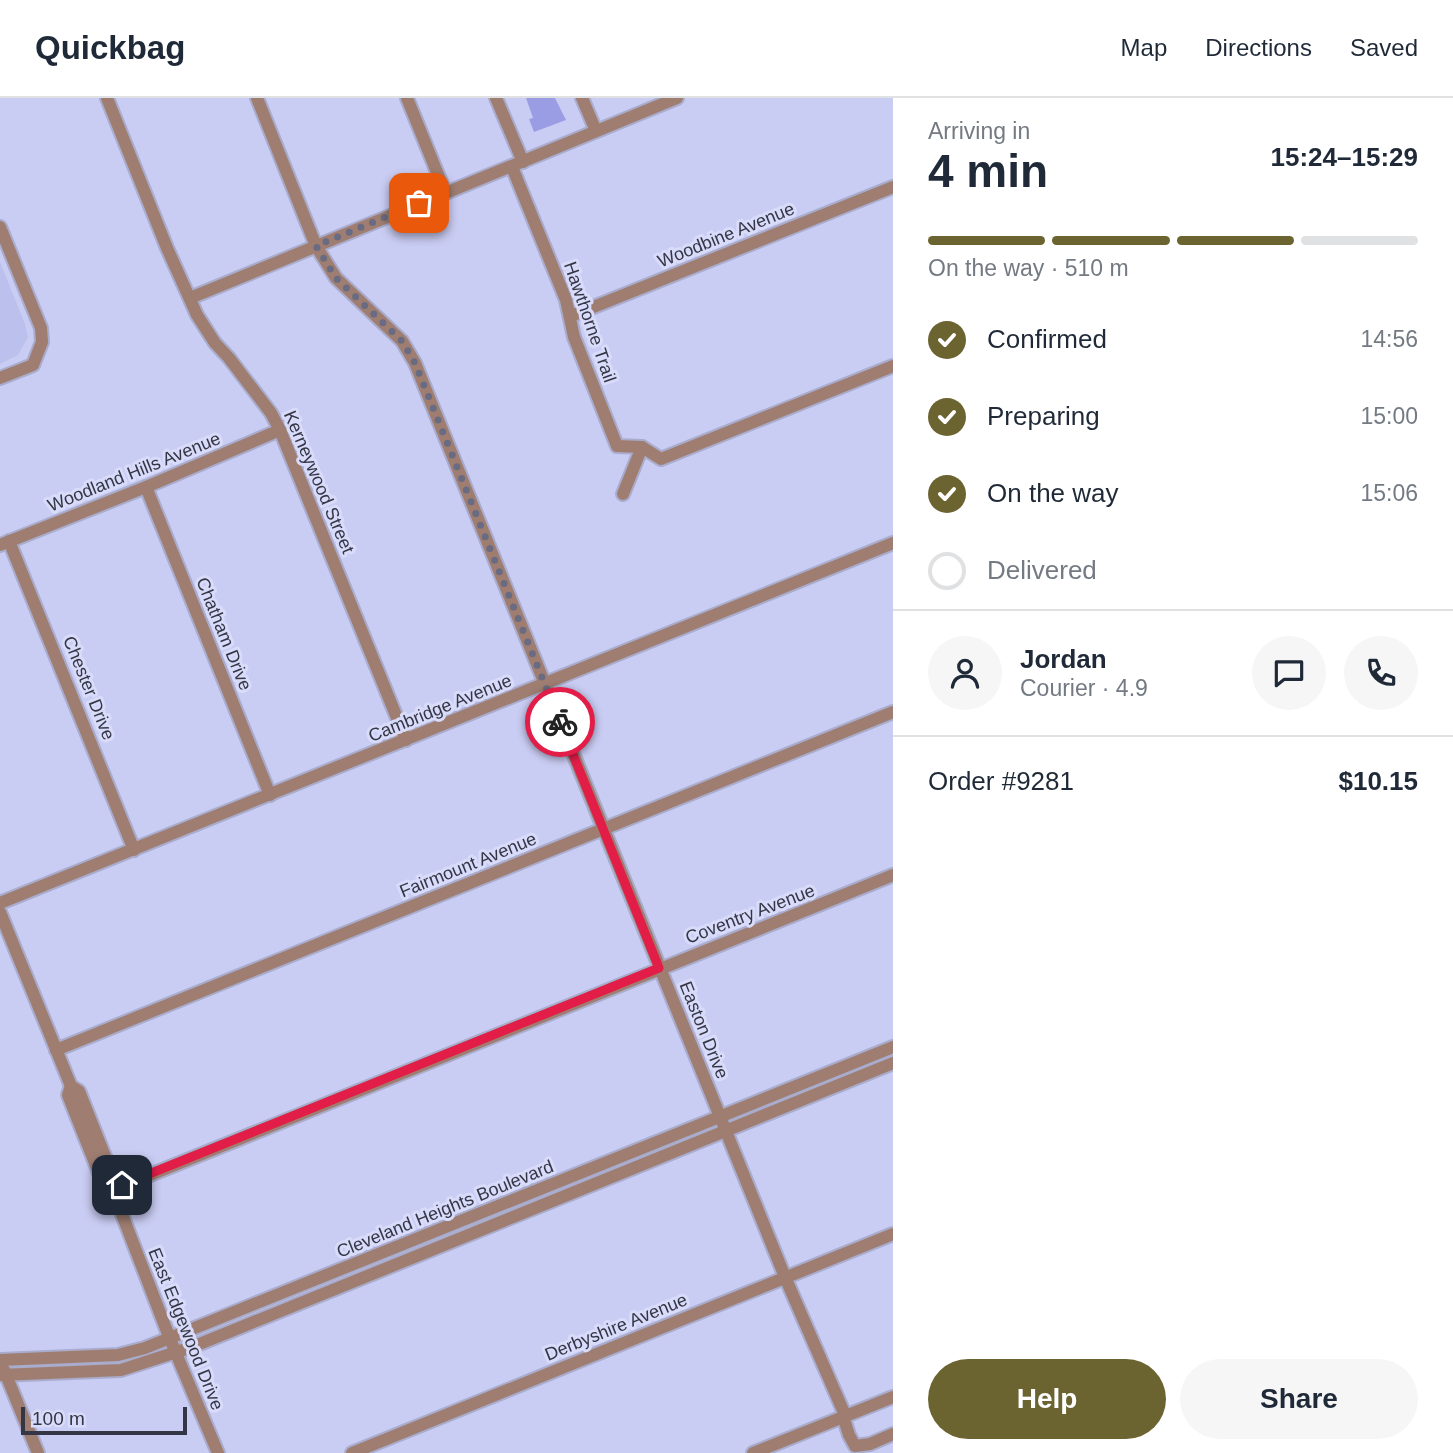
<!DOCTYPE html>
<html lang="en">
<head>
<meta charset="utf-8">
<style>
	:root { --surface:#fff; --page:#f6f6f7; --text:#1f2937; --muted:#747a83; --line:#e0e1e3; --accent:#6b6330 }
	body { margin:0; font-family:Helvetica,sans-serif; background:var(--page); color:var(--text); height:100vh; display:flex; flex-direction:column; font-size:26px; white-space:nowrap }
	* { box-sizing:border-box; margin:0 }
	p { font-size:23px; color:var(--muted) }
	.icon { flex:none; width:38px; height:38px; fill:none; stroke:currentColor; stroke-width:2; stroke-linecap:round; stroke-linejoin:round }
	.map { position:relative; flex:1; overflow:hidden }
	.side { display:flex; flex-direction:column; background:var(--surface); width:560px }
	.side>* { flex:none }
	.scale { position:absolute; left:21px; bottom:18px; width:166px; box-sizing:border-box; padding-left:7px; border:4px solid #353645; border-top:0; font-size:19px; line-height:24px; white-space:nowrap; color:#353645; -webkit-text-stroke:5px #d8dbf9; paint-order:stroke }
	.pin { position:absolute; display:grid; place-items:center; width:60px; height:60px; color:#fff; margin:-30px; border-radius:14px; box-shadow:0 4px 10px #0006 }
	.courier { position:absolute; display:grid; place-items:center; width:70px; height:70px; margin:-35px; border:5px solid #e11d48; border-radius:50%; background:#fff; color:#222; box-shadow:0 2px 9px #0007 }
	.headline em { font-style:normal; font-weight:600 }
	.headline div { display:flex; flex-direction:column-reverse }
	.headline { display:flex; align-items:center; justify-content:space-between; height:119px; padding:0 35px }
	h1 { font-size:46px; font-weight:600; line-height:52px }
	.bar { display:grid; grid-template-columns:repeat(4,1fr); gap:10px 7px; align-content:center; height:84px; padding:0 35px }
	.bar i { height:9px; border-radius:5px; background:var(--line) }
	.bar .on { background:var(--accent) }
	.bar p { grid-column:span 4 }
	.line { display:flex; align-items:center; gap:18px; padding:0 35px; border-top:2px solid var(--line) }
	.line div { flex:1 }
	.round { display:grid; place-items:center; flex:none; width:74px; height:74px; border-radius:37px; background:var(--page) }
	ol { padding:0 35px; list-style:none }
	li { display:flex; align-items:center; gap:21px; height:77px }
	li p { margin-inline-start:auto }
	li .icon { padding:7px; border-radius:50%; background:var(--accent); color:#fff; stroke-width:4 }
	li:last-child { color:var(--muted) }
	li i { width:38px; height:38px; border:4px solid var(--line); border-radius:50% }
	.primary-button { display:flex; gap:14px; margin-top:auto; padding:14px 35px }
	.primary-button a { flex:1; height:80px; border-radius:42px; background:var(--accent); color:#fff; font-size:28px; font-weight:600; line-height:80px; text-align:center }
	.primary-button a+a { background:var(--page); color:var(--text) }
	header { display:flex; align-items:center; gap:42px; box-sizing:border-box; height:98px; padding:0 35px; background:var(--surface); border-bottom:2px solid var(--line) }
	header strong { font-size:33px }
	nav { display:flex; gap:38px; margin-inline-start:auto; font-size:24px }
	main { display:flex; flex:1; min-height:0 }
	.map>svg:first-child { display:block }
	.built { fill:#bcc0ec }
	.building { fill:#9a9de3 }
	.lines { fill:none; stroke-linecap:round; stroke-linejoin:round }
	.minor-casing { stroke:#a9accd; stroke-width:16 }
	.minor { stroke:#9f7e71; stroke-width:12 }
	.done { stroke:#696b82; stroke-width:7; stroke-dasharray:0 12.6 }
	.route { stroke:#e11d48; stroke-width:9 }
	.labels { text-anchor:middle; stroke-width:6; stroke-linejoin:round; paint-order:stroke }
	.street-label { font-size:18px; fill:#353645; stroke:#d8dbf9 }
</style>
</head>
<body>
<header>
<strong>Quickbag</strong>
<nav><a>Map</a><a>Directions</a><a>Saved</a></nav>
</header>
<main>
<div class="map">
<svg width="893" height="1355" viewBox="0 0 893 1355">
	<rect width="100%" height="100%" fill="#cacdf3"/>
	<polygon class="built" points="0,164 25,226 28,239 18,257 0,266"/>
	<polygon class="building" points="526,0 555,0 566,22 534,34 529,21 533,20"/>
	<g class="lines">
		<defs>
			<g id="minor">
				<polyline points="107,0 167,150 197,217 215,245 229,260 271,315 280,332 406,642"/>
				<polyline points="257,0 316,148 336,180 402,243 415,265 785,1179 845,1317"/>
				<polyline points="407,0 445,94"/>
				<polyline points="496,0 523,64"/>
				<polyline points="582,0 596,33"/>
				<polyline points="512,69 566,202 574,239 617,348 642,349 661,361 893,268"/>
				<polyline points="0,129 41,230 42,244 33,267 0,280"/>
				<polyline points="190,200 677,0"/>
				<polyline points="571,218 893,89"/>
				<polyline points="146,389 270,697"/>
				<polyline points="623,396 642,349"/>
				<polyline points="9,443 134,752"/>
				<polyline points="0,447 146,389 280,332"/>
				<polyline points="0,805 893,445"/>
				<polyline points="0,814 71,988 79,993 110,1071 108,1080 170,1241 218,1355"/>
				<polyline points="56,952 893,614"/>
				<polyline points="71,988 68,997 99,1075 108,1080"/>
				<polyline points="113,1092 893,777"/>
				<polyline points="0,1262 118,1257 145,1250 893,949"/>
				<polyline points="4,1272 38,1355"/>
				<polyline points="0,1277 121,1272 192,1249 893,965"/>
				<polyline points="843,1318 849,1337 855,1348 870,1346 893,1336"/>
				<polyline points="352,1355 893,1136"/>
				<polyline points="753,1355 893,1299"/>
			</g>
		</defs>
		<use href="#minor" class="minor-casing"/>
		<use href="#minor" class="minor"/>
	</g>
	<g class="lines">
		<polyline class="done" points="419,105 316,148 336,180 402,243 415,265 560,624"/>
		<polyline class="route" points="122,1087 659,870 560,624"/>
	</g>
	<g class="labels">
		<g class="street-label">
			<text transform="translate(726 137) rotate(-22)" y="6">Woodbine Avenue</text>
			<text transform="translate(590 224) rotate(71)" y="6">Hawthorne Trail</text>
			<text transform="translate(134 374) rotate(-22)" y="6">Woodland Hills Avenue</text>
			<text transform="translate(319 384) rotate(67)" y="6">Kerneywood Street</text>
			<text transform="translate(224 536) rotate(68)" y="6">Chatham Drive</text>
			<text transform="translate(89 590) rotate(68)" y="6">Chester Drive</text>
			<text transform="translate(440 610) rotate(-22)" y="6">Cambridge Avenue</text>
			<text transform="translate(468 767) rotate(-22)" y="6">Fairmount Avenue</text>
			<text transform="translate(750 816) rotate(-21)" y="6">Coventry Avenue</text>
			<text transform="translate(704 932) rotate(68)" y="6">Easton Drive</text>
			<text transform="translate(445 1111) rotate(-22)" y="6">Cleveland Heights Boulevard</text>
			<text transform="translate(616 1229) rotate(-22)" y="6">Derbyshire Avenue</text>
			<text transform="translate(186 1231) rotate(68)" y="6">East Edgewood Drive</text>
		</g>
	</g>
</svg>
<div class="scale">100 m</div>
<div class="pin" style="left:419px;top:105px;background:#ea580c"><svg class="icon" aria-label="bag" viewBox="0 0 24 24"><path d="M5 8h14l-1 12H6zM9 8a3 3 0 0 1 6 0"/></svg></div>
<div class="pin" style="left:122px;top:1087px;background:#1f2937"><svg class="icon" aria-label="home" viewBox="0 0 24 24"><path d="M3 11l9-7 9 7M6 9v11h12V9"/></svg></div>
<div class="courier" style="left:560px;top:624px"><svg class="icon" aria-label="bike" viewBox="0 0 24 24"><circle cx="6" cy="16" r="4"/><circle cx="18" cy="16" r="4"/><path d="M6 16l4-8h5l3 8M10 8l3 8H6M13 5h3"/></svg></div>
</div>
<section class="side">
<div class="headline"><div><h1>4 min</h1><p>Arriving in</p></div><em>15:24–15:29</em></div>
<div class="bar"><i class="on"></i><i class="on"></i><i class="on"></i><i></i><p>On the way · 510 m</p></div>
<ol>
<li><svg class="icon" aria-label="check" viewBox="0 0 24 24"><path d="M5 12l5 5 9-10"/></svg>Confirmed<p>14:56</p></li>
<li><svg class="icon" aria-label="check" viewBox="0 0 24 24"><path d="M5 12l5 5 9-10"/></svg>Preparing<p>15:00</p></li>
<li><svg class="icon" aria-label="check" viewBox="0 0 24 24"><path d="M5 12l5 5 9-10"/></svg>On the way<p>15:06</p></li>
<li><i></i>Delivered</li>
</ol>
<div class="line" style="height:126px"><a class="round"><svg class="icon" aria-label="person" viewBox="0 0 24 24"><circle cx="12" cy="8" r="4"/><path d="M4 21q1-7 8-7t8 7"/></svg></a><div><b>Jordan</b><p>Courier · 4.9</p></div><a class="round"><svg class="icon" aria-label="chat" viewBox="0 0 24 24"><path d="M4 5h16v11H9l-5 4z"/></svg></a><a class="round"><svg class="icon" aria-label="phone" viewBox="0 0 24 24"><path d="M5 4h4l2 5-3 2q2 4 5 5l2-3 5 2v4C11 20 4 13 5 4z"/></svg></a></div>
<div class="line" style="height:91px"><div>Order #9281</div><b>$10.15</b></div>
<div class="primary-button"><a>Help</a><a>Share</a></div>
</section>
</main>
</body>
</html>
